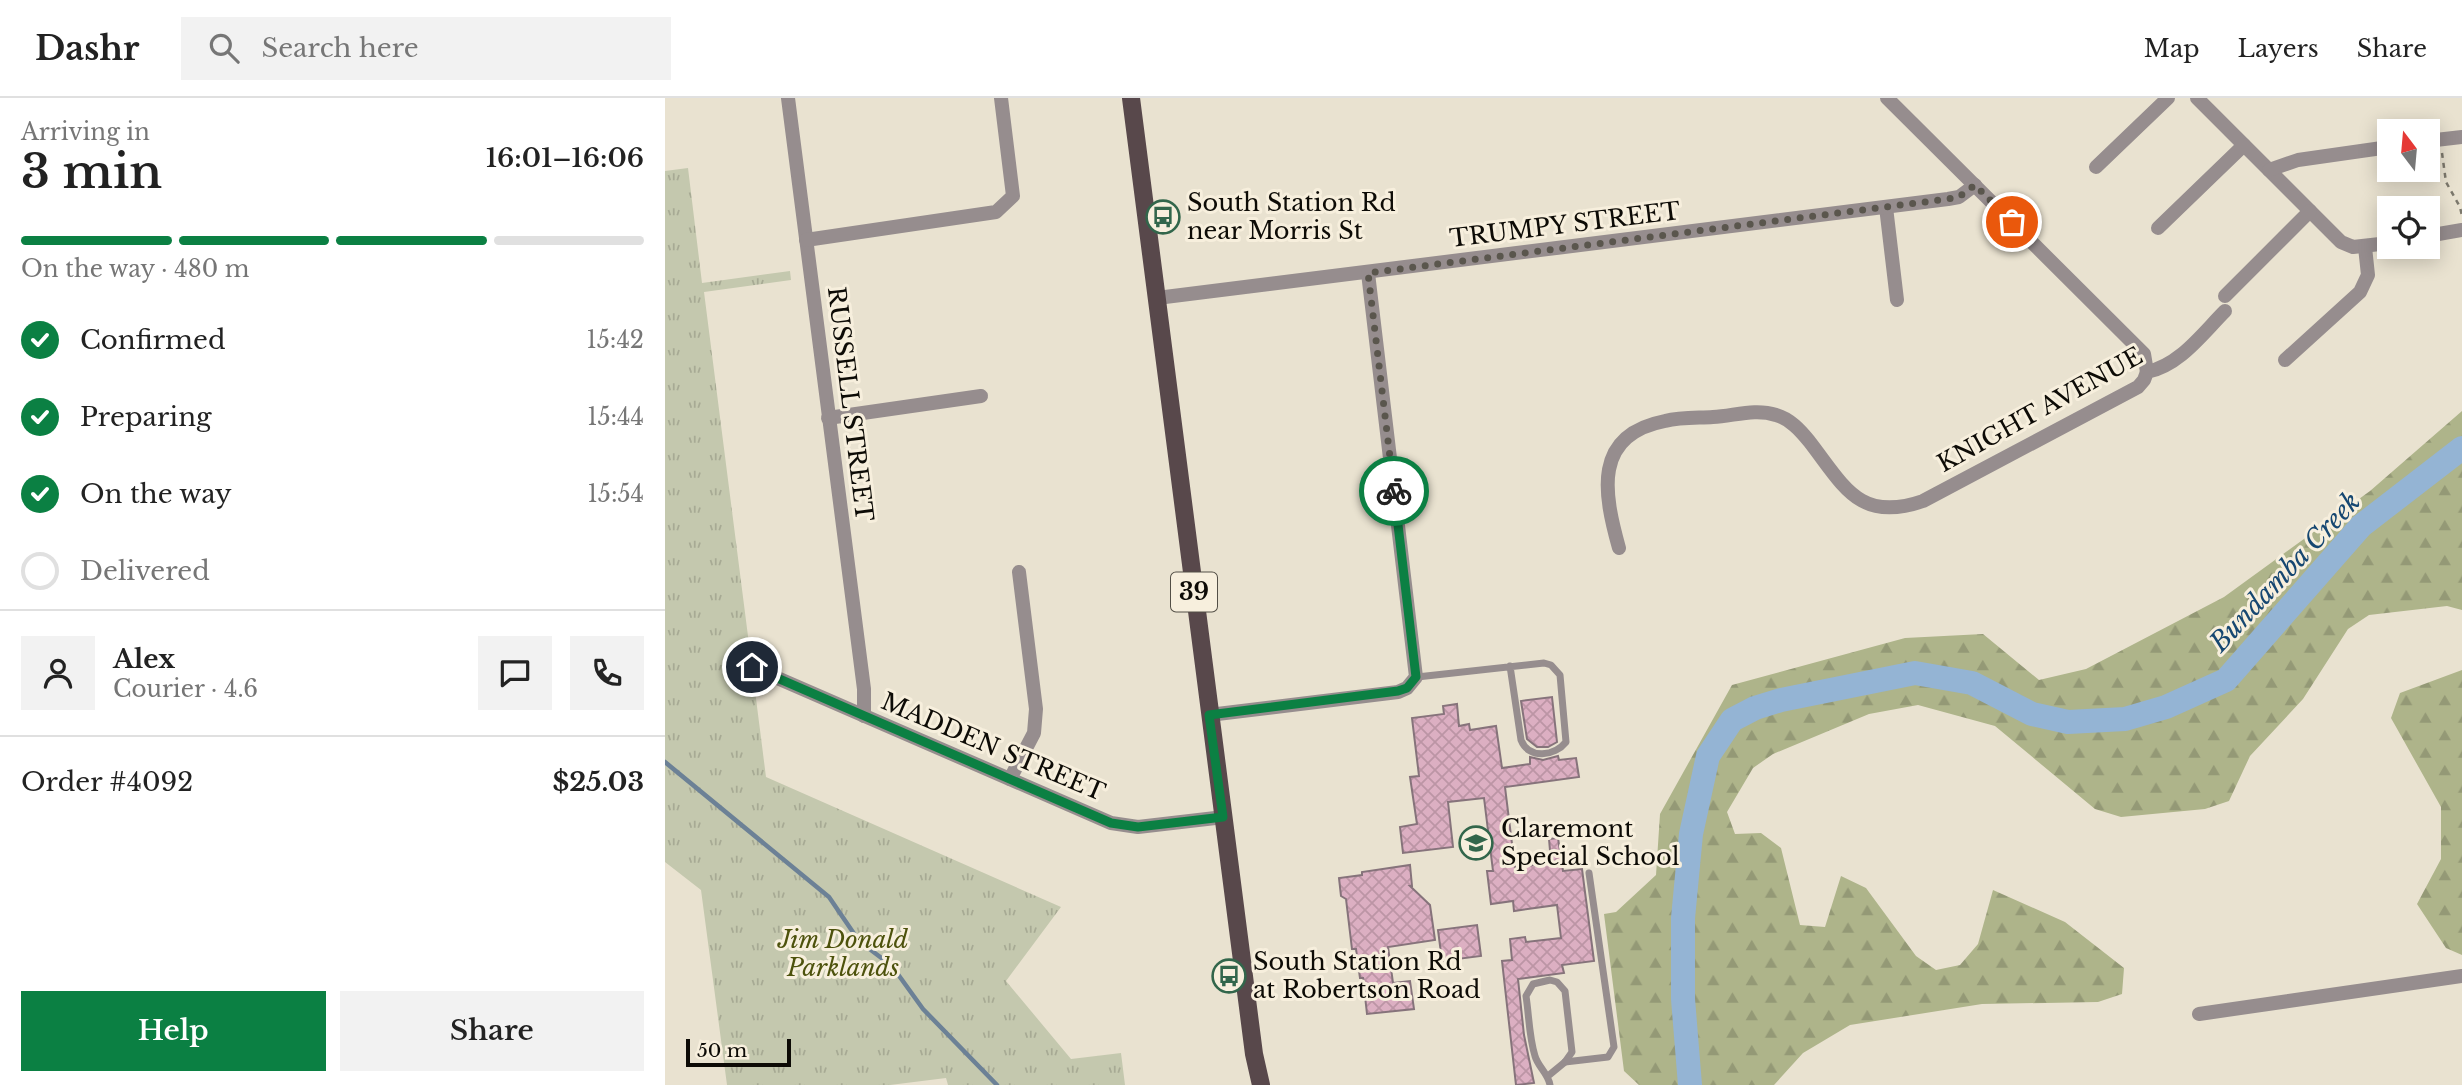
<!DOCTYPE html>
<html lang="en">
<head>
<meta charset="utf-8">
<style>
	:root { --surface:#fff; --page:#f2f2f2; --text:#222; --muted:#767676; --line:#e0e0e0; --accent:#0b8043 }
	body { margin:0; font-family:"Libre Baskerville",serif; background:var(--page); color:var(--text); height:100vh; display:flex; flex-direction:column; font-size:26px; white-space:nowrap }
	* { box-sizing:border-box; margin:0 }
	p { font-size:23px; color:var(--muted) }
	.icon { flex:none; width:38px; height:38px; fill:none; stroke:currentColor; stroke-width:2; stroke-linecap:round; stroke-linejoin:round }
	.map { position:relative; flex:1; overflow:hidden }
	.panel { display:flex; flex-direction:column; background:var(--surface); width:665px }
	.panel>* { flex:none }
	.needle { width:46px; rotate:344deg }
	.controls { position:absolute; left:1712px; top:21px; display:grid; gap:14px }
	.controls a { display:grid; place-items:center; width:63px; height:63px; border-radius:0px; background:var(--surface); box-shadow:0 4px 18px #0003; font-size:35px }
	.scale { position:absolute; left:21px; bottom:18px; width:105px; box-sizing:border-box; padding-left:7px; border:4px solid #0d0b06; border-top:0; font-size:19px; line-height:24px; white-space:nowrap; color:#0d0b06; -webkit-text-stroke:5px #f7efdd; paint-order:stroke }
	.pin { position:absolute; display:grid; place-items:center; width:60px; height:60px; color:#fff; margin:-30px; border:4px solid #fff; border-radius:50%; box-shadow:0 2px 7px #0007 }
	.courier { position:absolute; display:grid; place-items:center; width:70px; height:70px; margin:-35px; border:5px solid #0b8043; border-radius:50%; background:#fff; color:#222; box-shadow:0 2px 9px #0007 }
	.head em { font-style:normal; font-weight:600 }
	.head div { display:flex; flex-direction:column-reverse }
	.head { display:flex; align-items:center; justify-content:space-between; height:119px; padding:0 21px }
	h1 { font-size:46px; font-weight:600; line-height:52px }
	.bar { display:grid; grid-template-columns:repeat(4,1fr); gap:10px 7px; align-content:center; height:84px; padding:0 21px }
	.bar i { height:9px; border-radius:5px; background:var(--line) }
	.bar .on { background:var(--accent) }
	.bar p { grid-column:span 4 }
	.line { display:flex; align-items:center; gap:18px; padding:0 21px; border-top:2px solid var(--line) }
	.line div { flex:1 }
	.round { display:grid; place-items:center; flex:none; width:74px; height:74px; border-radius:0px; background:var(--page) }
	ol { padding:0 21px; list-style:none }
	li { display:flex; align-items:center; gap:21px; height:77px }
	li p { margin-inline-start:auto }
	li .icon { padding:7px; border-radius:50%; background:var(--accent); color:#fff; stroke-width:4 }
	li:last-child { color:var(--muted) }
	li i { width:38px; height:38px; border:4px solid var(--line); border-radius:50% }
	.action { display:flex; gap:14px; margin-top:auto; padding:14px 21px }
	.action a { flex:1; height:80px; border-radius:0px; background:var(--accent); color:#fff; font-size:28px; font-weight:600; line-height:80px; text-align:center }
	.action a+a { background:var(--page); color:var(--text) }
	header { display:flex; align-items:center; gap:42px; box-sizing:border-box; height:98px; padding:0 35px; background:var(--surface); border-bottom:2px solid var(--line) }
	header strong { font-size:33px }
	nav { display:flex; gap:38px; margin-inline-start:auto; font-size:24px }
	.search { width:490px; height:63px; background:var(--page); display:flex; align-items:center; gap:18px; box-sizing:border-box; padding:0 24px; border-radius:0px; color:var(--muted); font-size:26px }
	main { display:flex; flex:1; min-height:0 }
	.map>svg:first-child { display:block }
	.forest { fill:url(#forest-firs) }
	.park { fill:url(#park-tufts) }
	.lines { fill:none; stroke-linecap:round; stroke-linejoin:round }
	.stream { stroke:#6c8196; stroke-width:4.5 }
	.river { stroke:#94b4d4; stroke-width:24 }
	.building { fill:url(#building-cross-hatch); stroke:#86737b; stroke-width:2 }
	.path { stroke:#7c786c; stroke-width:2.5; stroke-dasharray:5 5; stroke-linecap:butt }
	.service { stroke:#968d8e; stroke-width:7 }
	.minor { stroke:#968d8e; stroke-width:14 }
	.primary { stroke:#58484b; stroke-width:18 }
	.done { stroke:#5a564d; stroke-width:7; stroke-dasharray:0 12.6 }
	.route { stroke:#0b8043; stroke-width:9 }
	.labels { text-anchor:middle; stroke-width:6; stroke-linejoin:round; paint-order:stroke }
	.shield { fill:#f7efdd; stroke:#534f46; stroke-width:2 }
	.shield-label { font-size:23px; font-weight:bold; fill:#0d0b06 }
	.poi-label { font-size:24px; fill:#0d0b06; stroke:#f7efdd; text-anchor:start }
	.street-label { font-size:24px; fill:#0d0b06; stroke:#f7efdd }
	.park-label { font-size:24px; font-style:italic; fill:#4d520c; stroke:#f7efdd }
	.water-label { font-size:26px; font-style:italic; fill:#164771; stroke:#f7efdd }
</style>
</head>
<body>
<header>
<strong>Dashr</strong>
<div class="search"><svg class="icon" aria-label="search" viewBox="0 0 24 24"><circle cx="10" cy="10" r="6"/><path d="M15 15l6 6"/></svg>Search here</div>
<nav><a>Map</a><a>Layers</a><a>Share</a></nav>
</header>
<main>
<section class="panel">
<div class="head"><div><h1>3 min</h1><p>Arriving in</p></div><em>16:01–16:06</em></div>
<div class="bar"><i class="on"></i><i class="on"></i><i class="on"></i><i></i><p>On the way · 480 m</p></div>
<ol>
<li><svg class="icon" aria-label="check" viewBox="0 0 24 24"><path d="M5 12l5 5 9-10"/></svg>Confirmed<p>15:42</p></li>
<li><svg class="icon" aria-label="check" viewBox="0 0 24 24"><path d="M5 12l5 5 9-10"/></svg>Preparing<p>15:44</p></li>
<li><svg class="icon" aria-label="check" viewBox="0 0 24 24"><path d="M5 12l5 5 9-10"/></svg>On the way<p>15:54</p></li>
<li><i></i>Delivered</li>
</ol>
<div class="line" style="height:126px"><a class="round"><svg class="icon" aria-label="person" viewBox="0 0 24 24"><circle cx="12" cy="8" r="4"/><path d="M4 21q1-7 8-7t8 7"/></svg></a><div><b>Alex</b><p>Courier · 4.6</p></div><a class="round"><svg class="icon" aria-label="chat" viewBox="0 0 24 24"><path d="M4 5h16v11H9l-5 4z"/></svg></a><a class="round"><svg class="icon" aria-label="phone" viewBox="0 0 24 24"><path d="M5 4h4l2 5-3 2q2 4 5 5l2-3 5 2v4C11 20 4 13 5 4z"/></svg></a></div>
<div class="line" style="height:91px"><div>Order #4092</div><b>$25.03</b></div>
<div class="action"><a>Help</a><a>Share</a></div>
</section>
<div class="map">
<svg width="1797" height="987" viewBox="0 0 1797 987">
	<defs>
		<pattern id="forest-firs" width="22" height="20" patternUnits="userSpaceOnUse" patternTransform="scale(1.75)"><rect width="22" height="20" fill="#aeb48a"/><path d="M5 1l3.5 6h-7zM16 11l3.5 6h-7z" fill="#949976"/></pattern>
		<pattern id="park-tufts" width="24" height="20" patternUnits="userSpaceOnUse" patternTransform="scale(1.75)"><rect width="24" height="20" fill="#c4c8ae"/><path d="M3 7l-1-3M5 7V3M7 7l1-3M15 17l-1-3M17 17v-4M19 17l1-3" fill="none" stroke="#a7aa94"/></pattern>
		<pattern id="building-cross-hatch" width="8" height="8" patternUnits="userSpaceOnUse" patternTransform="scale(1.75)"><rect width="8" height="8" fill="#dcafc2"/><path d="M0 0l8 8M0 8l8-8" fill="none" stroke="#bc95a5"/></pattern>
	</defs>
	<rect width="100%" height="100%" fill="#e9e2d0"/>
	<g class="forest">
		<polygon points="1797,313 1797,512 1782,508 1704,517 1683,531 1638,601 1585,658 1564,703 1540,711 1456,719 1430,711 1330,628 1253,607 1204,616 1108,656 1088,670 1062,714 1070,736 1096,735 1116,750 1135,827 1160,829 1176,778 1201,790 1251,858 1271,872 1295,867 1313,846 1328,792 1400,824 1459,870 1457,896 1433,904 1317,906 1185,927 1138,955 1109,987 974,987 959,973 939,816 951,814 991,777 995,716 1067,587 1240,540 1318,536 1374,582 1421,571 1559,499 1705,393"/>
		<polygon points="1797,572 1797,857 1781,850 1752,806 1776,761 1776,709 1726,620 1735,595"/>
	</g>
	<polygon class="park" points="23,70 37,185 125,173 126,182 39,194 101,679 396,809 341,883 406,961 456,955 460,987 283,987 281,980 225,987 62,987 36,792 0,764 0,73"/>
	<g class="lines">
		<polyline class="stream" points="0,664 164,799 194,843 227,868 258,911 332,987"/>
		<polyline class="river" points="1025,987 1018,901 1018,820 1026,736 1043,658 1067,622 1090,610 1116,602 1250,575 1307,585 1367,616 1403,624 1460,621 1501,609 1561,582 1696,428 1797,350"/>
	</g>
	<g class="building">
		<polygon points="887,599 892,644 883,649 872,649 862,641 856,603"/>
		<polygon points="792,606 794,628 804,626 805,632 831,628 837,670 865,666 865,659 878,662 893,658 894,662 911,660 914,679 840,689 850,770 886,764 884,741 893,740 898,773 917,771 929,863 897,867 899,875 853,881 859,937 869,985 851,987 837,863 847,862 845,841 860,839 861,844 896,840 892,807 849,813 848,803 826,806 822,773 828,773 819,700 783,704 788,749 738,755 735,729 752,726 745,679 754,678 747,620 779,616 778,608"/>
		<polygon points="745,767 747,788 745,788 765,807 770,842 723,849 728,885 745,883 749,911 702,916 698,880 695,880 691,851 687,851 681,801 676,798 674,780 697,777 697,774"/>
		<polygon points="812,827 816,858 777,863 773,832"/>
	</g>
	<g class="lines">
		<polyline class="path" points="1777,55 1781,84 1795,109 1797,118"/>
		<g class="service">
			<path d="M752,579l127,-14 7,2 9,10 6,67c-11,14 -37,18 -45,-2l-11,-74"/>
			<polyline points="900,964 943,959 949,949 924,775"/>
			<path d="M883,978l17,-14 7,-10 -7,-61 -8,-9 -7,-2 -17,4 -7,12c3,19 3,41 9,60 3,11 13,17 15,29"/>
		</g>
		<g class="minor">
			<polyline points="123,0 199,591 199,618"/>
			<polyline points="1222,0 1479,256 1482,274"/>
			<polyline points="1532,0 1676,144 1688,149 1724,145"/>
			<polyline points="1762,43 1797,39"/>
			<polyline points="1431,69 1503,0"/>
			<polyline points="1604,72 1633,62 1724,49"/>
			<polyline points="1221,109 1232,202"/>
			<polyline points="1493,130 1579,47"/>
			<polyline points="1762,138 1797,132"/>
			<polyline points="141,142 331,114 348,98 336,0"/>
			<polyline points="1560,198 1645,113"/>
			<polyline points="492,200 1283,101 1294,99 1310,87"/>
			<polyline points="1620,262 1695,194 1703,177 1700,149"/>
			<polyline points="163,320 316,298"/>
			<path d="M954,450c-15,-54 -27,-113 46,-127 16,-4 32,-3 48,-4 21,-1 42,-9 63,-2 14,4 24,15 33,26 35,45 50,82 114,60l215,-114 6,-7 3,-8c33,-7 55,-38 78,-61"/>
			<polyline points="87,569 446,725 473,729 559,719"/>
			<polyline points="544,617 733,594 742,590 751,579 703,175"/>
			<polyline points="345,681 369,635 371,611 354,474"/>
			<polyline points="1534,916 1797,878"/>
		</g>
		<polyline class="primary" points="466,0 589,956 596,987"/>
	</g>
	<g class="lines">
		<polyline class="done" points="729,393 703,175 1283,101 1294,99 1310,87 1347,124"/>
		<polyline class="route" points="87,569 446,725 473,729 558,719 544,617 733,593 742,590 751,579 729,393"/>
	</g>
	<defs>
		<symbol id="bus-ring" viewBox="-11 -11 22 22"><circle r="9.5" fill="#f7efdd" stroke="#32664b" stroke-width="1.5"/><path d="M-5-6H5V4H4V6H2V4H-2V6H-4V4H-5ZM-3.5-4V0h7V-4ZM-3.5 1.2v1.5H-2V1.2ZM2 1.2v1.5H3.5V1.2Z" fill="#32664b"/></symbol>
		<symbol id="school-ring" viewBox="-11 -11 22 22"><circle r="9.5" fill="#f7efdd" stroke="#32664b" stroke-width="1.5"/><path d="M0-5L7-2L0 1L-7-2ZM-4 1L0 2.5L4 1V4Q0 6-4 4Z" fill="#32664b"/></symbol>
	</defs>
	<g fill-rule="evenodd">
		<use href="#bus-ring" x="479" y="100" width="38" height="38"/>
		<use href="#school-ring" x="792" y="726" width="38" height="38"/>
		<use href="#bus-ring" x="545" y="859" width="38" height="38"/>
	</g>
	<g class="labels">
		<rect class="shield" x="506" y="474.5" width="46" height="39" rx="5"/>
		<g class="shield-label">
			<text x="529" y="502">39</text>
		</g>
		<g class="poi-label">
			<text x="522" y="113">South Station Rd<tspan x="522" dy="28">near Morris St</tspan></text>
			<text x="836" y="739">Claremont<tspan x="836" dy="28">Special School</tspan></text>
			<text x="588" y="872">South Station Rd<tspan x="588" dy="28">at Robertson Road</tspan></text>
		</g>
		<g class="street-label">
			<text transform="translate(900 127) rotate(-7)" y="8">TRUMPY STREET</text>
			<text transform="translate(185 306) rotate(83)" y="8">RUSSELL STREET</text>
			<text transform="translate(1375 312) rotate(-29)" y="8">KNIGHT AVENUE</text>
			<text transform="translate(328 649) rotate(23)" y="8">MADDEN STREET</text>
		</g>
		<g class="park-label">
			<text x="178" y="850">Jim Donald<tspan x="178" dy="28">Parklands</tspan></text>
		</g>
		<g class="water-label">
			<text transform="translate(1620 474) rotate(-47)" y="9">Bundamba Creek</text>
		</g>
	</g>
</svg>
<div class="controls">
<a><svg class="needle" viewBox="-14 -14 28 28"><path d="M0-13l5 13h-10z" fill="#e53935"/><path d="M0 13l5-13h-10z" fill="#767676"/></svg></a>
<a><svg class="icon" aria-label="locate" viewBox="0 0 24 24"><circle cx="12" cy="12" r="6"/><path d="M12 2v4M12 18v4M2 12h4M18 12h4"/></svg></a>
</div>
<div class="scale">50 m</div>
<div class="pin" style="left:1347px;top:124px;background:#ea580c"><svg class="icon" aria-label="bag" viewBox="0 0 24 24"><path d="M5 8h14l-1 12H6zM9 8a3 3 0 0 1 6 0"/></svg></div>
<div class="pin" style="left:87px;top:569px;background:#1f2937"><svg class="icon" aria-label="home" viewBox="0 0 24 24"><path d="M3 11l9-7 9 7M6 9v11h12V9"/></svg></div>
<div class="courier" style="left:729px;top:393px"><svg class="icon" aria-label="bike" viewBox="0 0 24 24"><circle cx="6" cy="16" r="4"/><circle cx="18" cy="16" r="4"/><path d="M6 16l4-8h5l3 8M10 8l3 8H6M13 5h3"/></svg></div>
</div>
</main>
</body>
</html>
